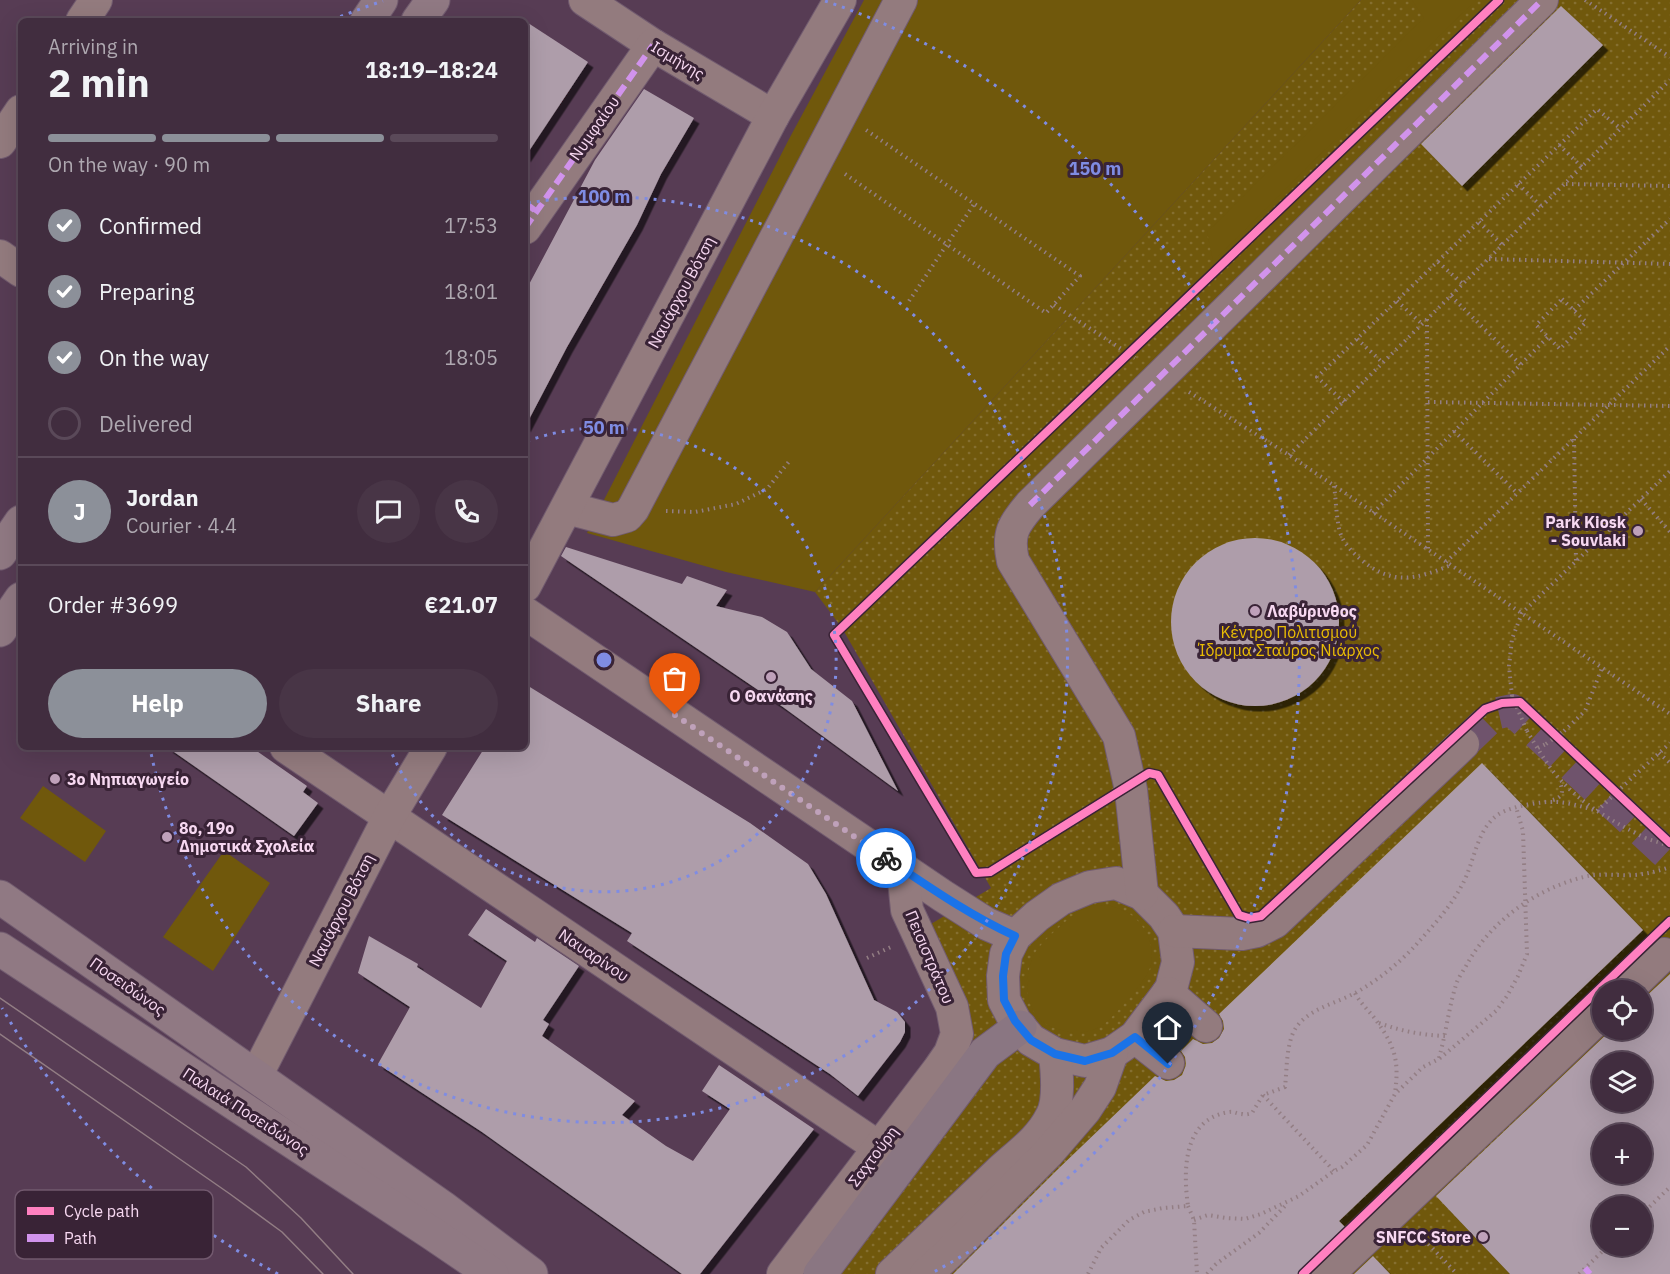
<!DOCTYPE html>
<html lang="en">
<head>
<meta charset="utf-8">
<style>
	:root { --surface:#412d3f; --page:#483546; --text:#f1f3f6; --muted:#aea8b0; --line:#5a4959; --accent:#8c9099 }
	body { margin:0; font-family:"IBM Plex Sans",sans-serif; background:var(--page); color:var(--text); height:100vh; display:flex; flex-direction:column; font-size:22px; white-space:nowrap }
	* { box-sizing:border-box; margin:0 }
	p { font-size:20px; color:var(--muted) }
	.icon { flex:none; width:33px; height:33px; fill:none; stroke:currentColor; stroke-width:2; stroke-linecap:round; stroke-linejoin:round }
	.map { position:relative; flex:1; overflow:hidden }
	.panel { position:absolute; left:18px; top:18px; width:510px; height:732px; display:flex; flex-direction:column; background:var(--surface); border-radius:9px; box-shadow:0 6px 24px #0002,0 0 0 2px var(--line) }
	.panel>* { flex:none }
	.fabs { position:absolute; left:1592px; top:980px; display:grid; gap:12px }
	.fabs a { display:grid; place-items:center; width:60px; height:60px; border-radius:50%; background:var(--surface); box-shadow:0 6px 24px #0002,0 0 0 2px var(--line); font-size:30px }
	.pin { position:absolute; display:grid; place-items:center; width:51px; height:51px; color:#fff; margin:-62px -26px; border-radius:50% 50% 50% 0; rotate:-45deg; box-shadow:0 0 6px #0007 }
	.pin .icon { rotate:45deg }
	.courier { position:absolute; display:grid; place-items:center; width:60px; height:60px; margin:-30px; border:4px solid #1a73e8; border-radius:50%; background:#fff; color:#222; box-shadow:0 2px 8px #0007 }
	.overview em { font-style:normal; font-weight:700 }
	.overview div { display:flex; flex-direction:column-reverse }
	.overview { display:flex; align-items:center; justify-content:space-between; height:102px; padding:0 30px }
	h1 { font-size:39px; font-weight:700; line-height:45px }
	.bar { display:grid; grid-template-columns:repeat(4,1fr); gap:9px 6px; align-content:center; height:72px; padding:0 30px }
	.bar i { height:8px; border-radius:4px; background:var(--line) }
	.bar .selected { background:var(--accent) }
	.bar p { grid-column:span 4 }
	.line { display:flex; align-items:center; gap:15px; padding:0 30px; border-top:2px solid var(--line) }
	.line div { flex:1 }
	.round { display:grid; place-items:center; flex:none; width:63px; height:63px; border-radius:32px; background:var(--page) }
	ol { padding:0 30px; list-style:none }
	li { display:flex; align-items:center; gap:18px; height:66px }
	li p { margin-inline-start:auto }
	li .icon { padding:6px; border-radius:50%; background:var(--accent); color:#fff; stroke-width:4 }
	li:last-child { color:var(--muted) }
	li i { width:33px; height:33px; border:3px solid var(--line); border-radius:50% }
	.action { display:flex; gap:12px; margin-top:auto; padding:12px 30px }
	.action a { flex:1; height:69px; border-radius:36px; background:var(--accent); color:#fff; font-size:24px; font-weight:700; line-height:69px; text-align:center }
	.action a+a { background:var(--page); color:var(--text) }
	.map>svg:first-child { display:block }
	.park { fill:url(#park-dots); fill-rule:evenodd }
	.garden { fill:#70580c }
	.building { fill:#ae9daa; fill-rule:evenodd; filter:url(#shadow) }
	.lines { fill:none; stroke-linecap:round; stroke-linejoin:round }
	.minor-tunnel { stroke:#6f536c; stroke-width:32; stroke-dasharray:32 16; stroke-linecap:butt }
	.minor-casing { stroke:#715b6f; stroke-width:34 }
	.major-casing { stroke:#715b6f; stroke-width:35 }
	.highway-casing { stroke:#715b6f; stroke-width:35 }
	.path { stroke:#937e84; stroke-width:4; stroke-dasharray:1.5 4.5; stroke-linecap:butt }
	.minor { stroke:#937b7e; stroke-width:32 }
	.major { stroke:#907983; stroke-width:33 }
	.highway { stroke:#8a7682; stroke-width:33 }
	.tram { stroke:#927d84; stroke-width:1.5 }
	.path-bridge { stroke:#937e84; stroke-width:4; stroke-dasharray:1.5 4.5; stroke-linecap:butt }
	.quiet { stroke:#d193ec; stroke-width:6; stroke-dasharray:12 6; stroke-linecap:butt }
	.cycleway-casing { stroke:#392336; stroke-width:11 }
	.cycleway { stroke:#ff80c0; stroke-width:8 }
	.done { stroke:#bfa1ba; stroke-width:6; stroke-dasharray:0 10.8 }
	.route { stroke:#1a73e8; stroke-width:8 }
	.ring { fill:none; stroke:#7f8ce3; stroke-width:3; stroke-dasharray:3 6 }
	.poi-dot { fill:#bfa1ba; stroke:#392336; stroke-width:2 }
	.labels { text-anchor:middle; stroke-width:6; stroke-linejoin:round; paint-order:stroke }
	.street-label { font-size:16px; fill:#f7d8f1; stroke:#392336 }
	.poi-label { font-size:16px; font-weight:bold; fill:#f7d8f1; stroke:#392336; text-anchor:start }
	.park-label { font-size:16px; fill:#e9bc04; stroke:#392336 }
	.key { fill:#392336; stroke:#72596e; stroke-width:1.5 }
	.key-label { font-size:16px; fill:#f7d8f1 }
	.centre { fill:#7f8ce3; stroke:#392336; stroke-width:3 }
	.ring-label { font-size:18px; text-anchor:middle; font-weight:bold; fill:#7f8ce3; stroke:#392336; stroke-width:6; stroke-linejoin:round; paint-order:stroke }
</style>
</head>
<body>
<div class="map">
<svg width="1670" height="1274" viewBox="0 0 1670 1274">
	<defs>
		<pattern id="park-dots" width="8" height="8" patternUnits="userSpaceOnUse" patternTransform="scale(1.5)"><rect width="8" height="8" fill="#70580c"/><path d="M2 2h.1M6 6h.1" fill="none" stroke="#856f30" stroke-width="1.8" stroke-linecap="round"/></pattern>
		<filter id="shadow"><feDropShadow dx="5.5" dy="5.5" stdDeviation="0" flood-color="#0009"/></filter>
	</defs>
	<rect width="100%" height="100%" fill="#573c54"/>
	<path class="park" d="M1361,0h309v1274h-870l100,-130 73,-104 -9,-27 -38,-86 65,-39 -149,-260 -27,-36zM1602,990h39v39h-39zM1602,1062h39v39h-39zM1602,1134h39v39h-39zM1602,1206h39v39h-39z"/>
	<g class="garden">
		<polygon points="864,0 1361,0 815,592 726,572 587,533 789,139"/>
		<polygon points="1412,0 1476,0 1213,261 1207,232 1424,18"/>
		<polygon points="43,786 106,831 85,862 20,818"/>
		<polygon points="224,851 270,883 213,971 163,937"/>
		<path d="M1092,906c6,0 13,-1 19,0 7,2 19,7 24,12 13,12 21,33 15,50 -4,12 -35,48 -46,56 -9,7 -24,10 -35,8 -10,-2 -26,-7 -32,-16 -13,-17 -12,-43 -3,-61 4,-10 36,-39 46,-44 3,-2 8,-3 12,-5z"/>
	</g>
	<g class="building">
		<polygon points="1561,6 1603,45 1462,186 1421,144"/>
		<polygon points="525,21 588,62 525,157"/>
		<polygon points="644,89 694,118 661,174 637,225 567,347 525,427 525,292 595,160"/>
		<circle cx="1255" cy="622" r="84"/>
		<polygon points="566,547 682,584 687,576 727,590 716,606 762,617 787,632 811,669 852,701 898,791 783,707 561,556"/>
		<polygon points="525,684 750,823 808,864 826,894 874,1000 897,1012 905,1022 905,1032 900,1042 858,1096 830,1074 627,941 632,933 442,815 485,747 525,747"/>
		<polygon points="167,747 251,747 307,786 303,792 318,803 294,836"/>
		<polygon points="1482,763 1643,930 1339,1221 1348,1230 1316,1261 1311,1268 1311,1274 953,1274 1057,1170 1155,1076 1166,1081 1174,1080 1182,1075 1186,1065 1185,1057 1181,1051 1193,1039 1203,1044 1212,1043 1219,1038 1224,1029 1223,1021 1219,1014"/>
		<polygon points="486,909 535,942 537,938 579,966 543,1020 549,1024 542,1036 635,1101 622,1115 666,1146 693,1161 730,1109 702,1091 719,1065 814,1129 700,1274 682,1274 482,1132 378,1064 410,1007 358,973 369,936 418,964 417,967 481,1008 507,961 468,935"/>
		<path d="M1670,974v300h-160l-74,-78 176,-167h29v-28zM1602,1062h39v39h-39zM1602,1134h39v39h-39zM1602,1206h39v39h-39z"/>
		<polygon points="1373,1256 1390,1274 1354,1274"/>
	</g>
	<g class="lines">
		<polyline class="minor-tunnel" points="1463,744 1494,714 1512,710 1670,857"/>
		<defs>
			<g id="minor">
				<polyline points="585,0 653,45 773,116"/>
				<polyline points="82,21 96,0"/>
				<polyline points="0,142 21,111"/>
				<polyline points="525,228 653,45"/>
				<polyline points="0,256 21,271"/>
				<polyline points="567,508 613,520 627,516 633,509 901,0"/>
				<polyline points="525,586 773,116 840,0"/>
				<polyline points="525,613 943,896 987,924 1015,936"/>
				<polyline points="286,747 902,1163"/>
				<polygon points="1116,883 1142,894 1164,916 1174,931 1178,962 1171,989 1135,1037 1112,1053 1085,1061 1055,1054 1031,1040 1015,1021 1004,1000 1003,976 1006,954 1015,936 1037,916 1061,899 1090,887"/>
				<path d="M1142,894l-11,-104 -12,-54 -106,-175c-6,-27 0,-36 17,-56l512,-505"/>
				<polyline points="1174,931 1242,934 1257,931 1275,922 1463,744"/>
				<polyline points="1627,990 1664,954"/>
				<polyline points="1168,993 1206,1026"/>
				<polyline points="1135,1037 1168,1063"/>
				<polyline points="256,1076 389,817 431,747"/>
				<polyline points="783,1274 939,1069 950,1053 957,1034 952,1007 907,910 903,870"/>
				<path d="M892,1274c35,-33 70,-67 106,-101 19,-18 41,-32 53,-56 9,-15 6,-45 4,-63"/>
				<polyline points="926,1274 948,1254 1048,1153 1085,1110 1100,1087 1112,1053"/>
				<polyline points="1328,1274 1602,1014"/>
			</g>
			<g id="major">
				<polyline points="367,21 381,0"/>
				<polyline points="418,21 433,0"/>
				<polyline points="0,553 21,522"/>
				<polyline points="0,630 21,599"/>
				<polyline points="0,897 442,1207 531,1274"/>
				<polyline points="0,949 433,1234 492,1274"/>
			</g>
			<polyline id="highway" points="820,1274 985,1053 1020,1027"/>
		</defs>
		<use href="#minor" class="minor-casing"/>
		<use href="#major" class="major-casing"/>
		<use href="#highway" class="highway-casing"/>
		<g class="path">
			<polyline points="1585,0 1670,57"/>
			<polyline points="1559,145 1582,167"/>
			<polyline points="845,174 1046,313 1080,276 866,130"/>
			<polyline points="1518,184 1542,207"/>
			<polyline points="1566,184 1670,186"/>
			<polyline points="1479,222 1502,245"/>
			<polyline points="1489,259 1670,264"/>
			<polyline points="1438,262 1463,284"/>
			<polyline points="1451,296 1521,365"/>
			<polygon points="1562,299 1586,322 1560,349 1536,325"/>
			<polyline points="909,301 974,204"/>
			<polyline points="1397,301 1422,324"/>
			<polyline points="1054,305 1135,358"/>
			<polyline points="1574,310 1670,219"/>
			<polyline points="1427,319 1428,549"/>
			<polyline points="1357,339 1383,363"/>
			<polyline points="1189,392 1289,455 1670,714"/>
			<polyline points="1344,402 1317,377 1597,109 1621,129"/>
			<polyline points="1428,402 1670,406"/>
			<polyline points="1454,431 1517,493"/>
			<polyline points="1574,439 1576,561"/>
			<polyline points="1289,455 1670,80"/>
			<path d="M1334,486c2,13 2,28 5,42 2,12 11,22 20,30 33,28 55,22 92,7"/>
			<polyline points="1641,499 1670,532"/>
			<polyline points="666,511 695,512 736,504 767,489 791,459"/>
			<polyline points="1373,513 1548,337"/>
			<polyline points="1446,562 1670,346"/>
			<polyline points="1512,696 1509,666 1512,639 1522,613 1670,471"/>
			<path d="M1527,731c8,13 16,27 25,39 25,32 58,50 93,68"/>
			<polyline points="1564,731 1585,711 1602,668"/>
			<polyline points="1538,748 1546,744"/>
			<polyline points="1659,753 1670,763"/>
			<polyline points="1621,788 1670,743"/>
			<path d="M1553,800c10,-3 11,-9 6,-19"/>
			<polyline points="867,958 891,947"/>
			<path d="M1355,993c7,13 15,18 23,30 18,25 21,40 17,70"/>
			<path d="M1379,1023c22,8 42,12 66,13"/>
			<path d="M1439,1058c7,-24 10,-53 18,-76 2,-5 6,-11 9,-16 24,-45 72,-79 122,-90 15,-3 31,0 46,-1 13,-1 24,-4 36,-8"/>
			<polyline points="1263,1095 1334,1171"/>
			<polyline points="1188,1206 1194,1220 1197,1274"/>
			<polyline points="1641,1215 1670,1187"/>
			<polyline points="1194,1220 1208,1215 1226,1218 1245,1219 1261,1214 1299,1196 1334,1171 1342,1167 1367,1145 1395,1094 1423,1067 1439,1059 1496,1011 1507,996 1518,976 1527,954 1523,831 1516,807"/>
			<polyline points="1416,1231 1457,1274"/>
			<path d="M1088,1274l13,-26 28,-28 15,-8 19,-4 25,-2c-5,-36 -5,-87 41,-94 5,-1 8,2 13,2 3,1 7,0 10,-1l11,-18 22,-8c2,-18 1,-37 8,-54 11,-24 43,-29 64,-41 21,-12 41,-28 57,-45 17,-19 36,-39 48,-62 13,-23 14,-56 37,-71 13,-8 43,-13 58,-12 14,1 27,5 40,9"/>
			<polyline points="1207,1274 1216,1264 1259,1233 1287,1204"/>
			<polyline points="1579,1274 1609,1245"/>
		</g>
		<use href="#minor" class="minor"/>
		<use href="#major" class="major"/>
		<use href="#highway" class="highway"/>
		<g class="tram">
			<polyline points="0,998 246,1167 301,1218 353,1274"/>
			<polyline points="0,1034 230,1194 282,1232 323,1274"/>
		</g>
		<g class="path-bridge">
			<polyline points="1512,696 1527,731"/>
			<polyline points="1546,744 1564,731"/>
			<polyline points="1597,811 1621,788"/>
			<polyline points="1645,838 1670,846"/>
		</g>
		<g class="quiet">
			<polyline points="525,203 536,211"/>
			<polyline points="525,228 653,45"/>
			<polyline points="1030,505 1542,0"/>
			<polyline points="1585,1268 1590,1274"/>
		</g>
		<defs>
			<g id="cycleway">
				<polyline points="1499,0 834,635 976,873 990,872 1149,773 1158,775 1239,915 1249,918 1261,916 1485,709 1502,703 1520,702 1670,843"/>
				<polyline points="1303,1274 1670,921"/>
			</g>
		</defs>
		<use href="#cycleway" class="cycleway-casing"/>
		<use href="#cycleway" class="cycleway"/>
	</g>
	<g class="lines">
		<polyline class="done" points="675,715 886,858"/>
		<path class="route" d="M886,858c42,28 83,57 129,78l-9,18 -3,22 1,24 11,21 16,19 24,14 30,7 27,-8 23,-16 33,27"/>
	</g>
	<g class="ring">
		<path d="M527 441A232 232 0 1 1 390 749"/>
		<path d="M528 203A463 463 0 1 1 150 748"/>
		<path d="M278 1274A695 695 0 0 1 2 1008M332 20A695 695 0 0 1 383 1M825 1A695 695 0 0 1 930 1274"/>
	</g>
	<g class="poi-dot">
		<circle cx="1638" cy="531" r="6"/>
		<circle cx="1255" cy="611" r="6"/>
		<circle cx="771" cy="677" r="6"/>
		<circle cx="55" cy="779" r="6"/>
		<circle cx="167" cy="837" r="6"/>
		<circle cx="1483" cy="1237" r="6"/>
	</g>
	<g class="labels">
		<g class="street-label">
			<text transform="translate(678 60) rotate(31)" y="6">Ισμήνης</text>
			<text transform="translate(594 128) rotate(-55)" y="6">Νυμφαίου</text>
			<text transform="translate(681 292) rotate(-62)" y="6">Ναυάρχου Βότση</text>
			<text transform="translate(341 910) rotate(-63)" y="6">Ναυάρχου Βότση</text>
			<text transform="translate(594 955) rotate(34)" y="6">Ναυαρίνου</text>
			<text transform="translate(930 957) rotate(67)" y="6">Πεισιστράτου</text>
			<text transform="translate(128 986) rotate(35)" y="6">Ποσειδώνος</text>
			<text transform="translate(246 1111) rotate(33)" y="6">Παλαιά Ποσειδώνος</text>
			<text transform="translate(873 1156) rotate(-53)" y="6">Σαχτούρη</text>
		</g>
		<g class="poi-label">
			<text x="1626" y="528" text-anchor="end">Park Kiosk<tspan x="1626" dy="18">- Souvlaki</tspan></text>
			<text x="1267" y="617">Λαβύρινθος</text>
			<text x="771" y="702" text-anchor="middle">Ο Θανάσης</text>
			<text x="67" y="785">3ο Νηπιαγωγείο</text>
			<text x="179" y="834">8ο, 19ο<tspan x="179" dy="18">Δημοτικά Σχολεία</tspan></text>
			<text x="1471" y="1243" text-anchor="end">SNFCC Store</text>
		</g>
		<g class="park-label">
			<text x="1289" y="638">Κέντρο Πολιτισμού<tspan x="1289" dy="18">Ίδρυμα Σταύρος Νιάρχος</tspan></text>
		</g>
	</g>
	<rect x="15" y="1190" width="198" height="69" rx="9" class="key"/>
	<rect x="27" y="1207" width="27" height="8" fill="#ff80c0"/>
	<rect x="27" y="1234" width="27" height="8" fill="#d193ec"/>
	<g class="key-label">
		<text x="64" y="1217">Cycle path</text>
		<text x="64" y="1244">Path</text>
	</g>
	<circle cx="604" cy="660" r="9" class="centre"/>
	<g class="ring-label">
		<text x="1095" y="175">150 m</text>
		<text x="604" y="203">100 m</text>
		<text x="604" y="434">50 m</text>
	</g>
</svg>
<div class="fabs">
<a><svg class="icon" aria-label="locate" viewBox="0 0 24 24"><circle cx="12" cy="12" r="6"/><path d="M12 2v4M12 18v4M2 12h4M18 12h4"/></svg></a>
<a><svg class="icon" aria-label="layers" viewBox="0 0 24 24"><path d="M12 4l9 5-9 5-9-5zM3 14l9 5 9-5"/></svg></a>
<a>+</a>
<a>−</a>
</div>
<div class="pin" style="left:675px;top:715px;background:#ea580c"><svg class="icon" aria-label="bag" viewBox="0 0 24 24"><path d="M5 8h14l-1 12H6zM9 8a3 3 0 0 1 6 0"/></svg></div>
<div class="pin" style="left:1168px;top:1064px;background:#1f2937"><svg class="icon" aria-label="home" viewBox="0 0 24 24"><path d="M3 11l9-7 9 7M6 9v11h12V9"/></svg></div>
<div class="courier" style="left:886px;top:858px"><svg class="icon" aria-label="bike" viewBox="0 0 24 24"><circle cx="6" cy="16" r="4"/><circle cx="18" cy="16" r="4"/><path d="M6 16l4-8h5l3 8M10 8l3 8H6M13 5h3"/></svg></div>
<section class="panel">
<div class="overview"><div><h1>2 min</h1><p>Arriving in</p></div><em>18:19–18:24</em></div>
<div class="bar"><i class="selected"></i><i class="selected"></i><i class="selected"></i><i></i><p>On the way · 90 m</p></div>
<ol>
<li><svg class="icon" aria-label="check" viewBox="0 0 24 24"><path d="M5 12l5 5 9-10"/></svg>Confirmed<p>17:53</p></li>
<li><svg class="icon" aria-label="check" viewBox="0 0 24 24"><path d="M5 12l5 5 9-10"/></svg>Preparing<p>18:01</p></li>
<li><svg class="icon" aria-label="check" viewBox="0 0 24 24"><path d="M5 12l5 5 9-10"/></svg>On the way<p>18:05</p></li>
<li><i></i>Delivered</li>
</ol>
<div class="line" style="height:108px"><b class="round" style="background:var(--accent);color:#fff">J</b><div><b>Jordan</b><p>Courier · 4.4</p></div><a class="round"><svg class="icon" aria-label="chat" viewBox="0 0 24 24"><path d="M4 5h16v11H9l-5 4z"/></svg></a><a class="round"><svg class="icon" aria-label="phone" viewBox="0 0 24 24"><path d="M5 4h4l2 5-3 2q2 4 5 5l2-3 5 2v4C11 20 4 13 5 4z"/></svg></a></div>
<div class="line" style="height:78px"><div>Order #3699</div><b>€21.07</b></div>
<div class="action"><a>Help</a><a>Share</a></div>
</section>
</div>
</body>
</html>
